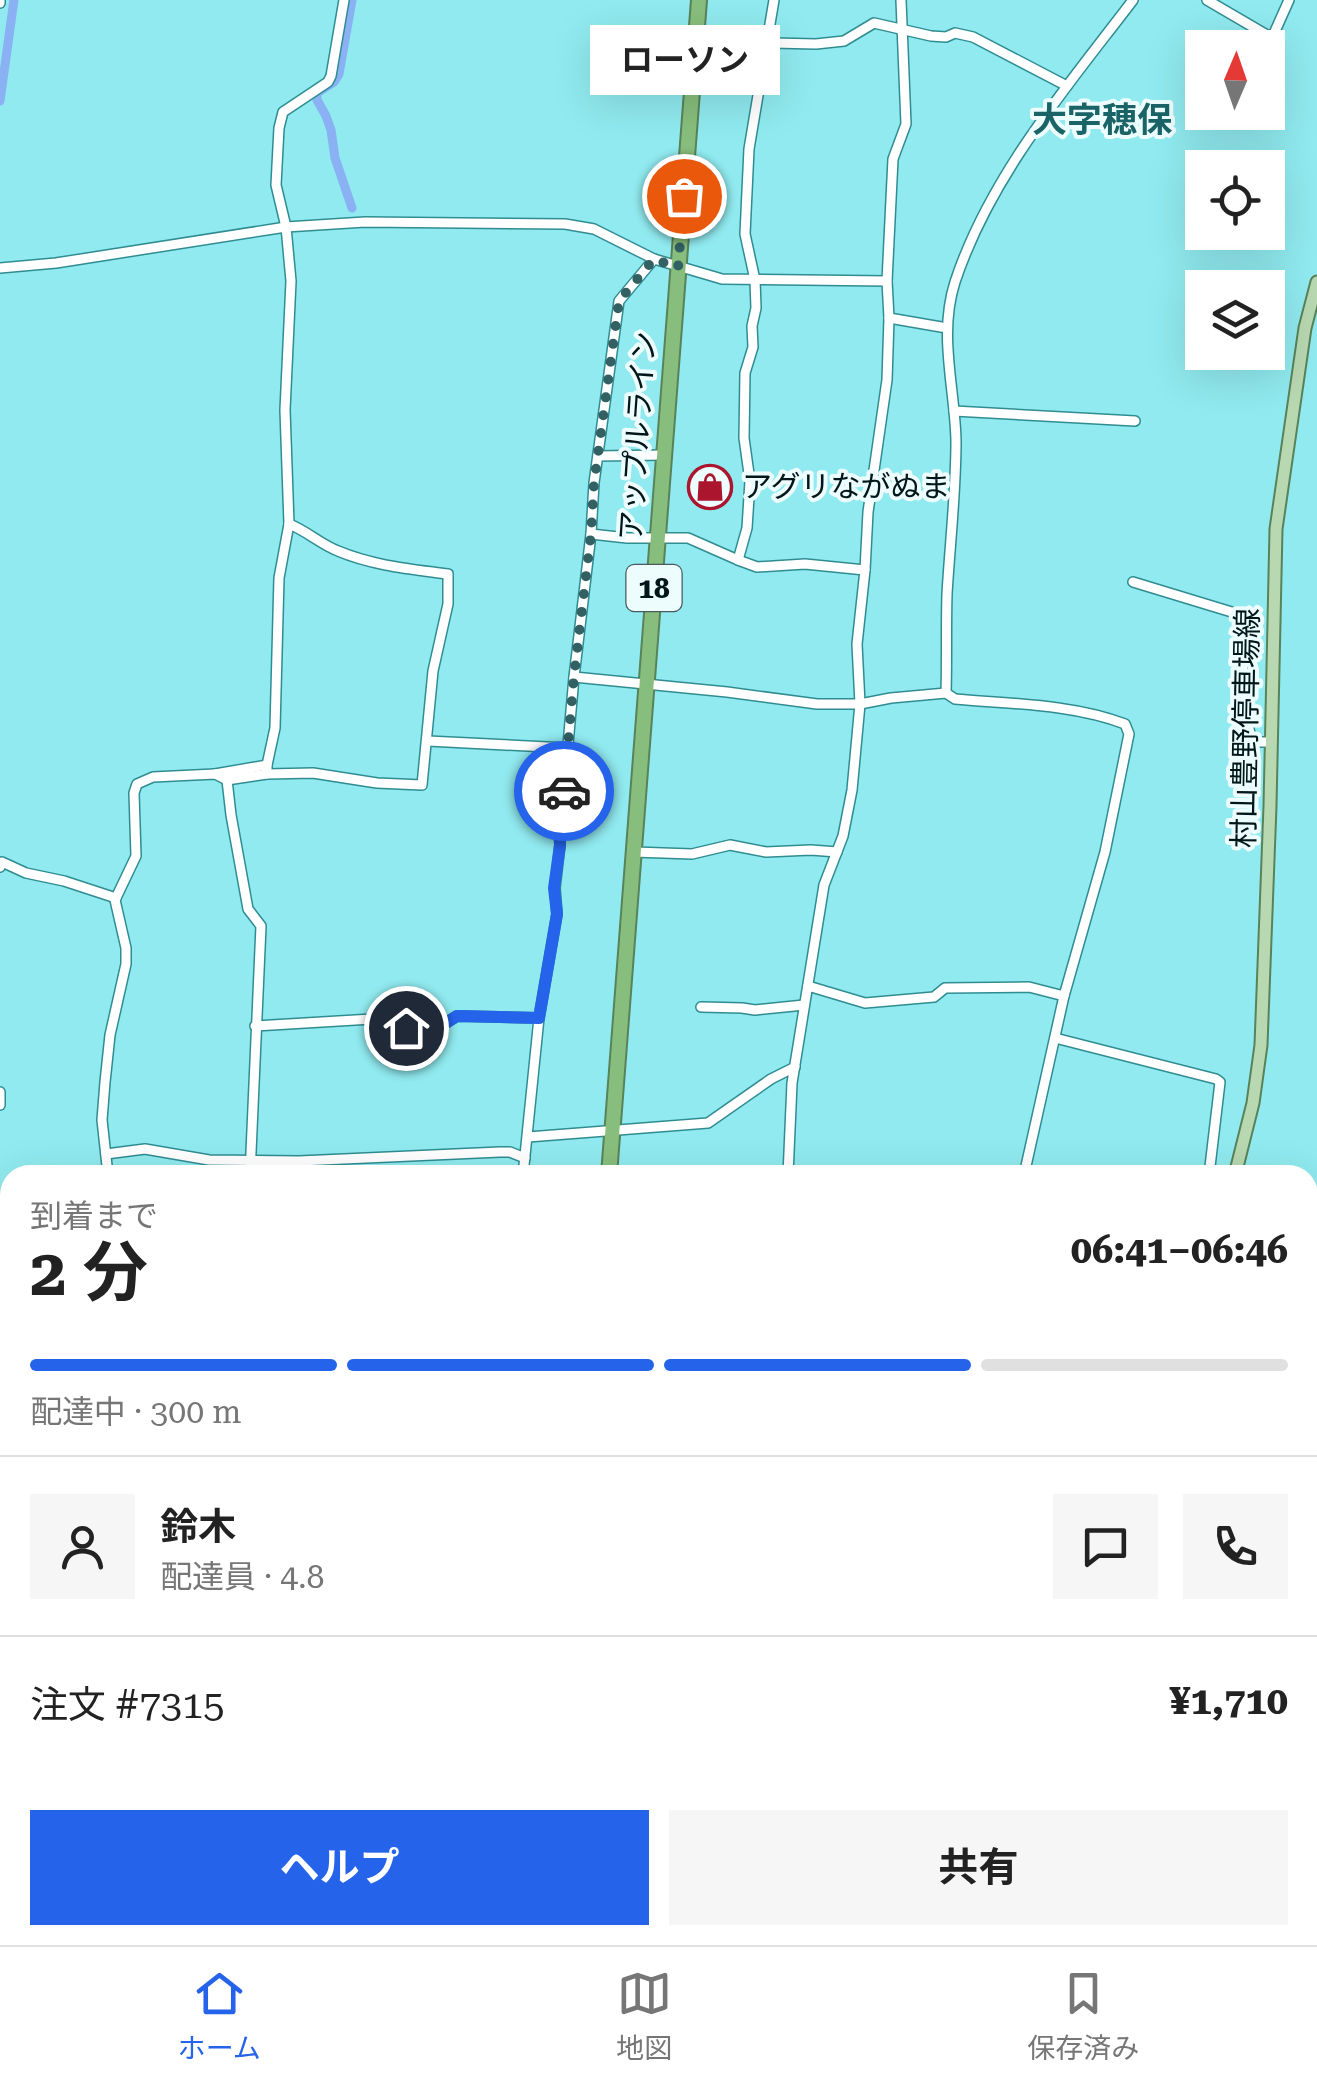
<!DOCTYPE html>
<html lang="ja">
<head>
<meta charset="utf-8">
<style>
	:root { --surface:#fff; --page:#f6f6f6; --text:#222; --muted:#767676; --line:#e0e0e0; --accent:#2563eb }
	body { margin:0; font-family:"Roboto Serif","Noto Sans JP",serif; background:var(--page); color:var(--text); height:100vh; display:flex; flex-direction:column; font-size:38px; white-space:nowrap }
	* { box-sizing:border-box; margin:0 }
	p { font-size:32px; color:var(--muted) }
	.icon { flex:none; width:55px; height:55px; fill:none; stroke:currentColor; stroke-width:2; stroke-linecap:round; stroke-linejoin:round }
	.map { position:relative; flex:1; overflow:hidden }
	.drawer { position:absolute; left:0px; top:1165px; width:1318px; height:780px; display:flex; flex-direction:column; background:var(--surface); border-radius:30px 30px 0 0; box-shadow:0 10px 40px #0002 }
	.drawer>* { flex:none }
	.needle { width:65px; rotate:2deg }
	.controls { position:absolute; left:1185px; top:30px; display:grid; gap:20px }
	.controls a { display:grid; place-items:center; width:100px; height:100px; border-radius:0px; background:var(--surface); box-shadow:0 10px 40px #0002; font-size:50px }
	.pin { position:absolute; display:grid; place-items:center; width:85px; height:85px; color:#fff; margin:-42px; border:5px solid #fff; border-radius:50%; box-shadow:0 2px 10px #0007 }
	.courier { position:absolute; display:grid; place-items:center; width:100px; height:100px; margin:-50px; border:8px solid #2563eb; border-radius:50%; background:#fff; color:#222; box-shadow:0 2px 12px #0007 }
	.bubble { position:absolute; height:70px; border-radius:0px; background:var(--surface); box-shadow:0 10px 40px #0002; font-size:32px; font-weight:700; line-height:70px; text-align:center }
	.head em { font-style:normal; font-weight:700 }
	.head div { display:flex; flex-direction:column-reverse }
	.head { display:flex; align-items:center; justify-content:space-between; height:170px; padding:0 30px }
	h1 { font-size:65px; font-weight:700; line-height:75px }
	.bar { display:grid; grid-template-columns:repeat(4,1fr); gap:15px 10px; align-content:center; height:120px; padding:0 30px }
	.bar i { height:12px; border-radius:8px; background:var(--line) }
	.bar .on { background:var(--accent) }
	.bar p { grid-column:span 4 }
	.line { display:flex; align-items:center; gap:25px; padding:0 30px; border-top:2px solid var(--line) }
	.line div { flex:1 }
	.round { display:grid; place-items:center; flex:none; width:105px; height:105px; border-radius:0px; background:var(--page) }
	.primary-button { display:flex; gap:20px; margin-top:auto; padding:20px 30px }
	.primary-button a { flex:1; height:115px; border-radius:0px; background:var(--accent); color:#fff; font-size:40px; font-weight:700; line-height:115px; text-align:center }
	.primary-button a+a { background:var(--page); color:var(--text) }
	.tabs { display:flex; justify-content:space-around; align-items:center; height:140px; border-top:2px solid var(--line); background:var(--surface); font-size:28px; color:var(--muted) }
	.tabs a { display:grid; justify-items:center; gap:5px }
	.tabs .on { color:var(--accent) }
	.map>svg:first-child { display:block }
	.green { fill:#d6b781 }
	.water { fill:#89b1f3 }
	.lines { fill:none; stroke-linecap:round; stroke-linejoin:round }
	.canal { stroke:#89b1f3; stroke-width:9 }
	.minor-casing { stroke:#2f8d92; stroke-width:12 }
	.major-casing { stroke:#58835a; stroke-width:15 }
	.highway-casing { stroke:#58835a; stroke-width:18 }
	.minor { stroke:#fff; stroke-width:9 }
	.major { stroke:#b8d8b1; stroke-width:11 }
	.highway { stroke:#88be7d; stroke-width:14 }
	.done { stroke:#326063; stroke-width:10; stroke-dasharray:0 18 }
	.route { stroke:#2563eb; stroke-width:12 }
	.labels { text-anchor:middle; stroke-width:8; stroke-linejoin:round; paint-order:stroke }
	.shield { fill:#edfdfe; stroke:#475b5d; stroke-width:2.5 }
	.shield-label { font-size:28px; font-weight:bold; fill:#001618 }
	.street-label { font-size:30px; fill:#001618; stroke:#edfdfe }
	.poi-label { font-size:30px; fill:#001618; stroke:#edfdfe; text-anchor:start }
	.quarter-label { font-size:35px; font-weight:bold; fill:#1a6367; stroke:#edfdfe }
</style>
</head>
<body>
<div class="map">
<svg width="1317" height="1945" viewBox="0 0 1317 1945">
	<rect width="100%" height="100%" fill="#90eaef"/>
	<polygon class="green" points="378,1935 544,1935 543,1945 377,1945"/>
	<polygon class="water" points="1317,1834 1317,1945 1230,1945 1237,1935 1308,1935 1308,1846"/>
	<g class="lines">
		<g class="canal">
			<polyline points="352,0 339,74 334,82 317,93 317,100 326,116 331,130 335,158 352,208"/>
			<polyline points="0,101 14,0"/>
		</g>
		<defs>
			<g id="minor">
				<polyline points="1207,0 1272,38 1289,0"/>
				<polyline points="0,3 0,0"/>
				<polyline points="696,44 722,42 816,44 844,41 874,23 931,36 946,37 955,33 973,37 1067,86"/>
				<polyline points="0,268 56,263 286,227 365,222 565,224 594,229 654,259 722,279 887,281"/>
				<polyline points="889,318 947,328"/>
				<polyline points="954,411 1135,421"/>
				<polyline points="598,456 663,455"/>
				<polyline points="591,534 627,538 688,538 738,560 747,528 750,481 744,438 745,373 753,347 752,326 756,308 755,280 745,234 749,149 774,0"/>
				<polyline points="738,560 757,567 805,564 865,570"/>
				<polyline points="1133,582 1235,613 1239,620 1247,722 1252,740 1256,742 1270,742"/>
				<polyline points="574,677 727,692 817,704 860,704 891,698 946,693"/>
				<polyline points="428,741 567,748"/>
				<polyline points="215,774 267,765"/>
				<polyline points="267,774 267,765 275,728 279,578 289,524 285,410 291,281 286,227 276,185 279,128 283,112 328,82 331,76 344,0"/>
				<polyline points="227,780 231,815 248,909 261,926 250,1175"/>
				<polyline points="634,852 692,854 730,845 766,852 811,850 837,852"/>
				<polyline points="0,867 2,862 26,873 64,881 116,898"/>
				<polyline points="808,986 865,1003 934,997 945,988 1029,987 1064,996"/>
				<polyline points="701,1007 742,1008 755,1010 804,1005"/>
				<polyline points="255,1026 372,1019 382,1024 429,1033 457,1016 539,1018"/>
				<polyline points="1055,1038 1216,1079 1220,1082 1209,1175"/>
				<polyline points="0,1092 0,1105"/>
				<polyline points="528,1137 708,1123 771,1079 795,1067"/>
				<polyline points="106,1154 145,1149 209,1160 299,1161 500,1152 510,1152 525,1158"/>
				<path d="M108,1175l-6,-55 3,-38 5,-47 16,-71v-16l-11,-48 21,-44 -2,-63 3,-9 16,-7 62,-3 12,6 40,-6 46,-1 64,10 45,2 11,-114 15,-67v-30c-37,-5 -74,-8 -110,-23 -18,-7 -31,-20 -49,-27"/>
				<polyline points="523,1175 539,1018 557,914 555,888 560,845 559,818 563,801 574,677 591,534 594,483 619,301 654,259"/>
				<polyline points="788,1175 792,1083 824,885 843,836 852,790 860,704 857,644 865,570 868,512 887,380 889,318 887,281 893,159 906,124 901,0"/>
				<path d="M1024,1175l40,-179 41,-144 24,-118 -4,-10c-52,-20 -114,-20 -170,-25l-9,-6c1,-33 0,-66 1,-99 3,-51 9,-102 9,-153 -1,-53 -18,-106 -1,-159 35,-106 111,-194 178,-282"/>
				<polyline points="0,1284 10,1284"/>
				<polyline points="1308,1418 1317,1418"/>
				<polyline points="0,1548 10,1545"/>
				<polyline points="0,1723 3,1712 10,1704"/>
				<polyline points="967,1935 999,1942 1001,1935"/>
				<polyline points="192,1945 192,1935"/>
				<polyline points="545,1945 547,1935"/>
				<polyline points="645,1945 647,1935"/>
				<polyline points="830,1945 833,1935"/>
				<polyline points="858,1945 863,1935"/>
				<polyline points="914,1945 919,1935"/>
				<polyline points="957,1945 961,1935"/>
				<polyline points="1052,1945 1058,1935"/>
				<polyline points="1136,1945 1140,1935"/>
			</g>
			<g id="major">
				<polyline points="1235,1175 1253,1103 1261,1045 1270,806 1276,529 1305,328 1317,282"/>
				<polyline points="812,1945 816,1935"/>
			</g>
			<g id="highway">
				<polyline points="609,1175 699,0"/>
				<polyline points="332,1945 336,1935"/>
			</g>
		</defs>
		<use href="#minor" class="minor-casing"/>
		<use href="#major" class="major-casing"/>
		<use href="#highway" class="highway-casing"/>
		<use href="#minor" class="minor"/>
		<use href="#major" class="major"/>
		<use href="#highway" class="highway"/>
	</g>
	<g class="lines">
		<polyline class="done" points="564,791 574,676 591,534 594,483 619,301 654,259 678,268 684,196"/>
		<polyline class="route" points="406,1028 430,1033 457,1016 539,1018 557,914 554,888 560,845 559,818 564,791"/>
	</g>
	<defs>
		<symbol id="shop-ring" viewBox="-11 -11 22 22"><circle r="9.5" fill="#edfdfe" stroke="#ab152d" stroke-width="1.5"/><path d="M-5-2.5h2.3a2.7 3.5 0 0 1 5.4 0H5L5.5 6h-11ZM-1.5-2.5h3a1.5 2.3 0 0 0-3 0Z" fill="#ab152d"/></symbol>
	</defs>
	<g fill-rule="evenodd">
		<use href="#shop-ring" x="685" y="462" width="50" height="50"/>
	</g>
	<g class="labels">
		<rect class="shield" x="626.5" y="565" width="55" height="46" rx="8"/>
		<g class="shield-label">
			<text x="654" y="598">18</text>
		</g>
		<g class="street-label">
			<text transform="translate(638 436) rotate(-86)" y="10">アップルライン</text>
			<text transform="translate(1246 728) rotate(-89)" y="10">村山豊野停車場線</text>
		</g>
		<g class="poi-label">
			<text x="742" y="497">アグリながぬま</text>
		</g>
		<g class="quarter-label">
			<text x="1102" y="132">大字穂保</text>
		</g>
	</g>
</svg>
<div class="controls">
<a><svg class="needle" viewBox="-14 -14 28 28"><path d="M0-13l5 13h-10z" fill="#e53935"/><path d="M0 13l5-13h-10z" fill="#767676"/></svg></a>
<a><svg class="icon" aria-label="locate" viewBox="0 0 24 24"><circle cx="12" cy="12" r="6"/><path d="M12 2v4M12 18v4M2 12h4M18 12h4"/></svg></a>
<a><svg class="icon" aria-label="layers" viewBox="0 0 24 24"><path d="M12 4l9 5-9 5-9-5zM3 14l9 5 9-5"/></svg></a>
</div>
<div class="pin" style="left:684px;top:196px;background:#ea580c"><svg class="icon" aria-label="bag" viewBox="0 0 24 24"><path d="M5 8h14l-1 12H6zM9 8a3 3 0 0 1 6 0"/></svg></div>
<div class="pin" style="left:406px;top:1028px;background:#1f2937"><svg class="icon" aria-label="home" viewBox="0 0 24 24"><path d="M3 11l9-7 9 7M6 9v11h12V9"/></svg></div>
<div class="courier" style="left:564px;top:791px"><svg class="icon" aria-label="car" viewBox="0 0 24 24"><path d="M5 17H2v-5l4-1 3-4h7l3 4 3 1v5h-3M9 17h6M6 11h13"/><circle cx="7" cy="17" r="2"/><circle cx="17" cy="17" r="2"/></svg></div>
<div class="bubble" style="left:590px;top:25px;width:190px">ローソン</div>
<section class="drawer">
<div class="head"><div><h1>2 分</h1><p>到着まで</p></div><em>06:41–06:46</em></div>
<div class="bar"><i class="on"></i><i class="on"></i><i class="on"></i><i></i><p>配達中 · 300 m</p></div>
<div class="line" style="height:180px"><a class="round"><svg class="icon" aria-label="person" viewBox="0 0 24 24"><circle cx="12" cy="8" r="4"/><path d="M4 21q1-7 8-7t8 7"/></svg></a><div><b>鈴木</b><p>配達員 · 4.8</p></div><a class="round"><svg class="icon" aria-label="chat" viewBox="0 0 24 24"><path d="M4 5h16v11H9l-5 4z"/></svg></a><a class="round"><svg class="icon" aria-label="phone" viewBox="0 0 24 24"><path d="M5 4h4l2 5-3 2q2 4 5 5l2-3 5 2v4C11 20 4 13 5 4z"/></svg></a></div>
<div class="line" style="height:130px"><div>注文 #7315</div><b>¥1,710</b></div>
<div class="primary-button"><a>ヘルプ</a><a>共有</a></div>
</section>
</div>
<nav class="tabs">
<a class="on"><svg class="icon" aria-label="home" viewBox="0 0 24 24"><path d="M3 11l9-7 9 7M6 9v11h12V9"/></svg>ホーム</a>
<a><svg class="icon" aria-label="map" viewBox="0 0 24 24"><path d="M3 6l6-2 6 2 6-2v14l-6 2-6-2-6 2zM9 4v14M15 6v14"/></svg>地図</a>
<a><svg class="icon" aria-label="saved" viewBox="0 0 24 24"><path d="M7 4h10v16l-5-4-5 4z"/></svg>保存済み</a>
</nav>
</body>
</html>
